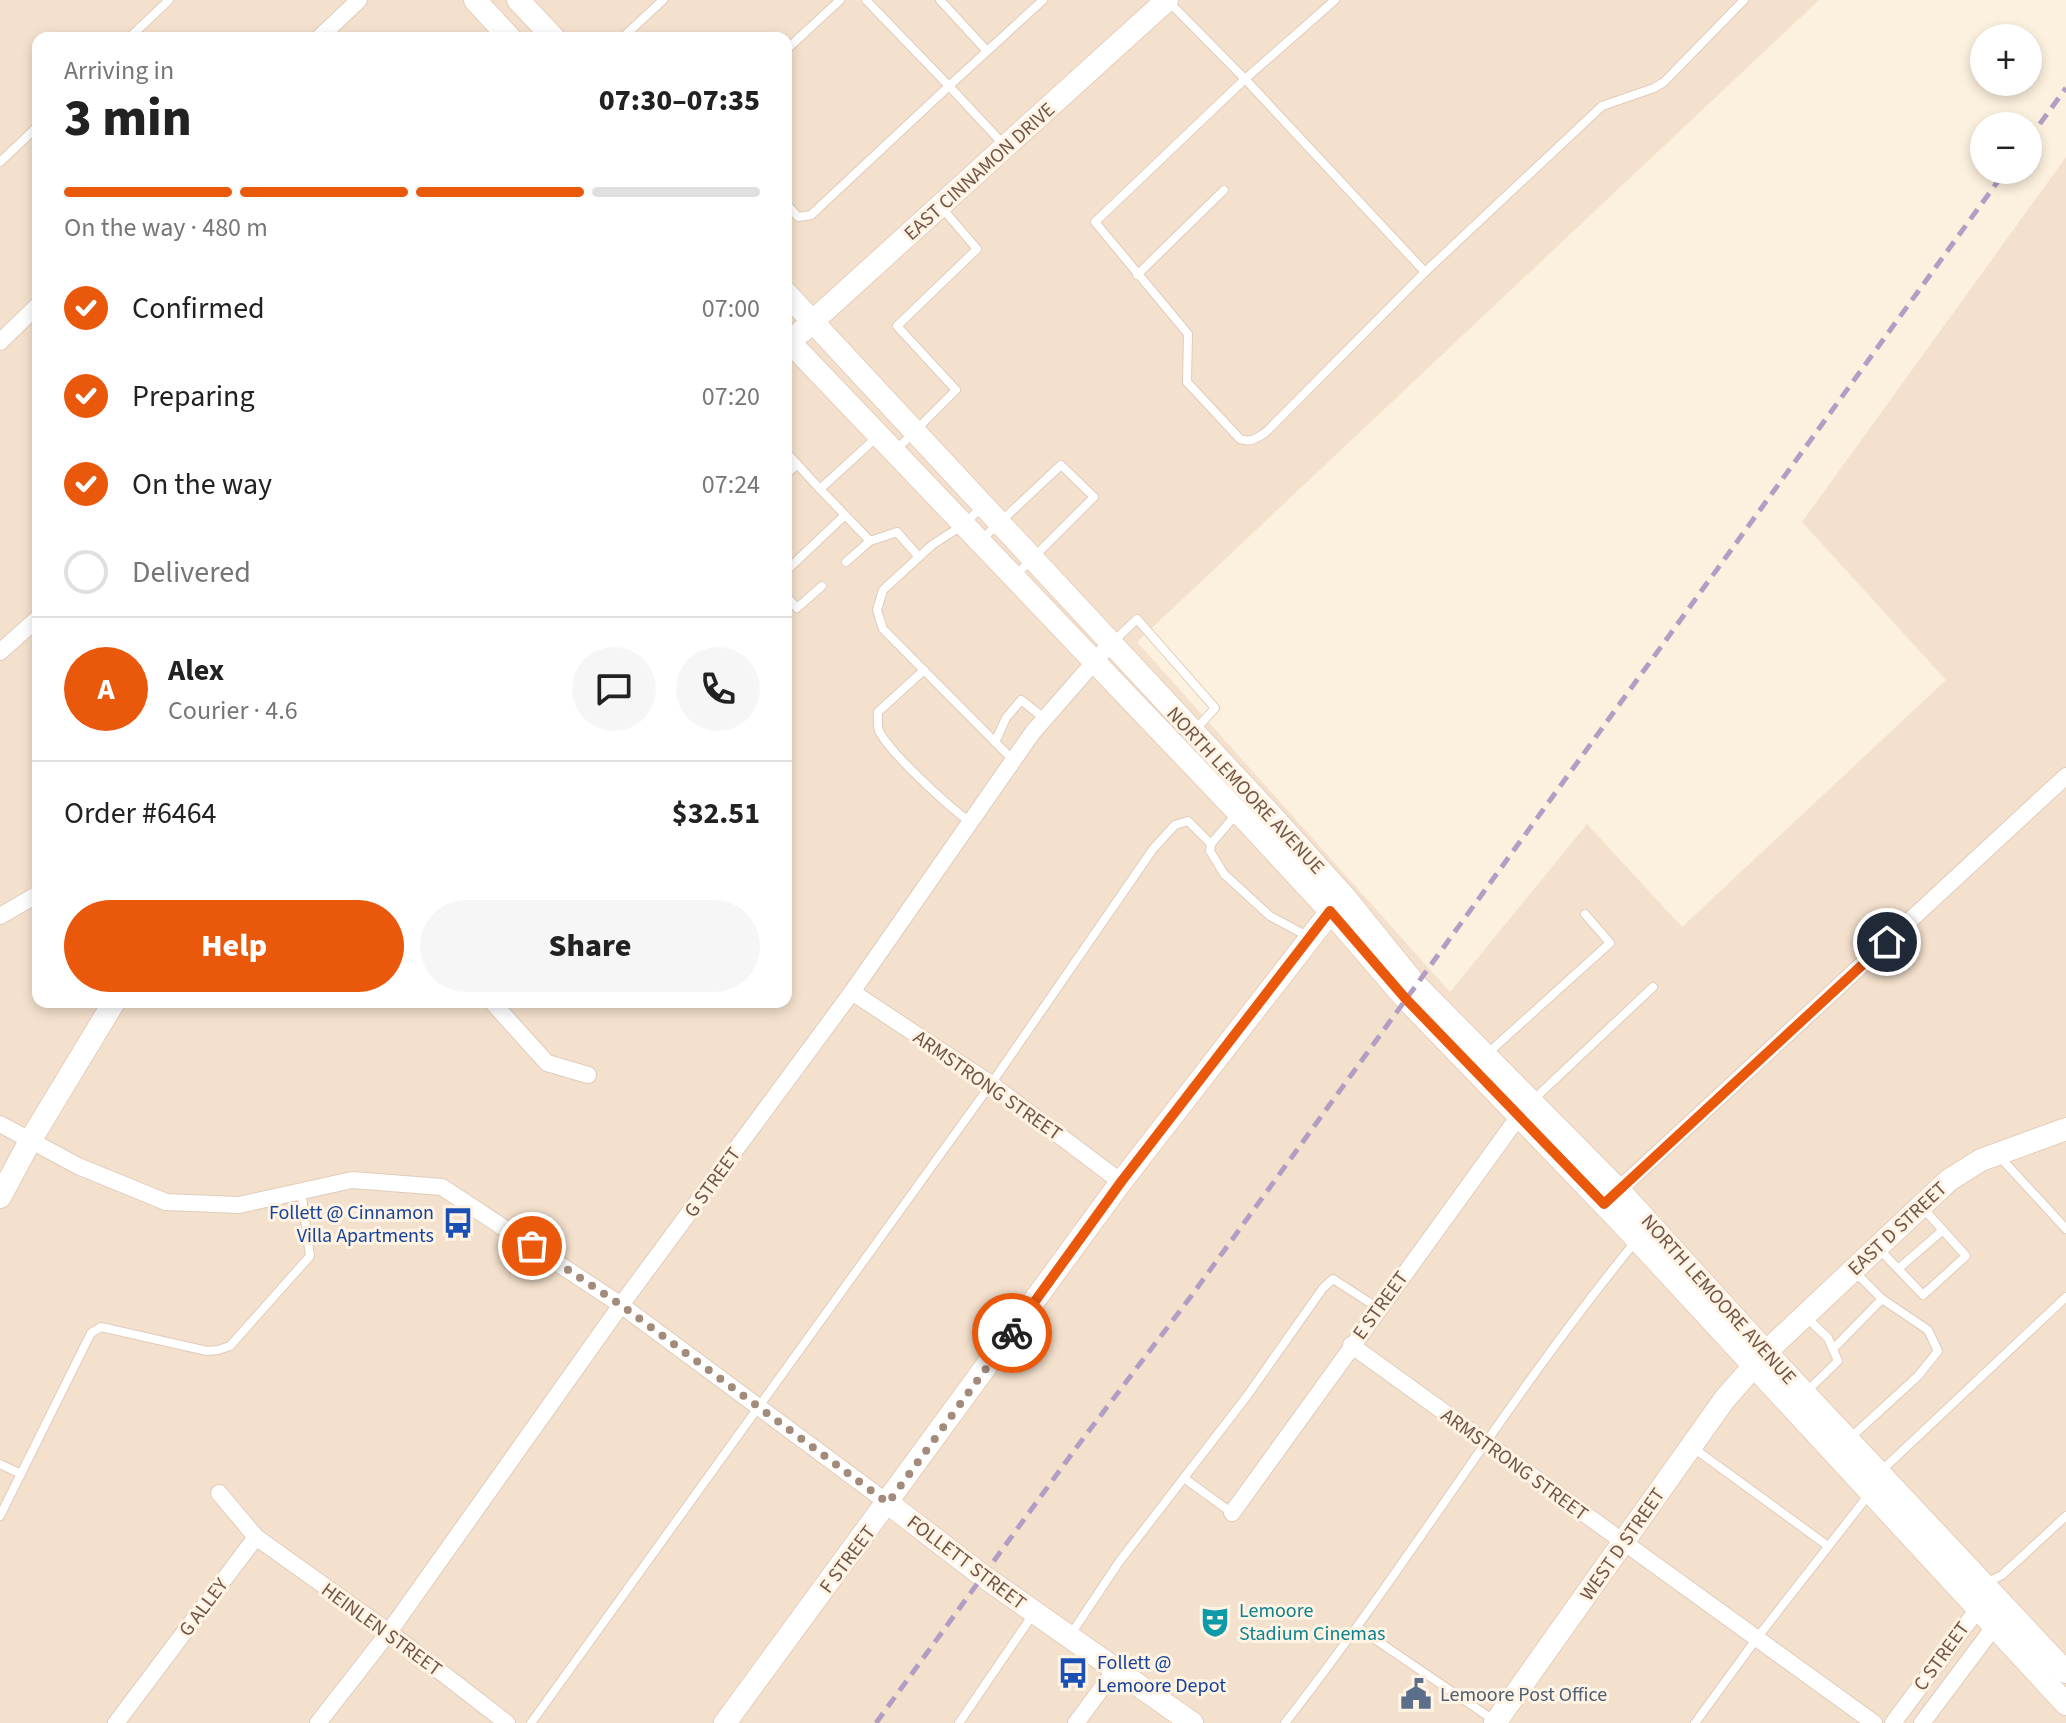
<!DOCTYPE html>
<html lang="en">
<head>
<meta charset="utf-8">
<style>
	:root { --surface:#fff; --page:#f6f6f6; --text:#222; --muted:#767676; --line:#e0e0e0; --accent:#ea580c }
	body { margin:0; font-family:"Source Sans 3",sans-serif; background:var(--page); color:var(--text); height:100vh; display:flex; flex-direction:column; font-size:30px; white-space:nowrap }
	* { box-sizing:border-box; margin:0 }
	p { font-size:26px; color:var(--muted) }
	.icon { flex:none; width:44px; height:44px; fill:none; stroke:currentColor; stroke-width:2; stroke-linecap:round; stroke-linejoin:round }
	.map { position:relative; flex:1; overflow:hidden }
	.panel { position:absolute; left:32px; top:32px; width:760px; height:976px; display:flex; flex-direction:column; background:var(--surface); border-radius:16px; box-shadow:0 4px 12px #0003 }
	.panel>* { flex:none }
	.controls { position:absolute; left:1970px; top:24px; display:grid; gap:16px }
	.controls a { display:grid; place-items:center; width:72px; height:72px; border-radius:50%; background:var(--surface); box-shadow:0 4px 12px #0003; font-size:40px }
	.pin { position:absolute; display:grid; place-items:center; width:68px; height:68px; color:#fff; margin:-34px; border:4px solid #fff; border-radius:50%; box-shadow:0 2px 8px #0007 }
	.courier { position:absolute; display:grid; place-items:center; width:80px; height:80px; margin:-40px; border:6px solid #ea580c; border-radius:50%; background:#fff; color:#222; box-shadow:0 2px 10px #0007 }
	.summary em { font-style:normal; font-weight:800 }
	.summary div { display:flex; flex-direction:column-reverse }
	.summary { display:flex; align-items:center; justify-content:space-between; height:136px; padding:0 32px }
	h1 { font-size:52px; font-weight:800; line-height:60px }
	.bar { display:grid; grid-template-columns:repeat(4,1fr); gap:12px 8px; align-content:center; height:96px; padding:0 32px }
	.bar i { height:10px; border-radius:6px; background:var(--line) }
	.bar .on { background:var(--accent) }
	.bar p { grid-column:span 4 }
	.line { display:flex; align-items:center; gap:20px; padding:0 32px; border-top:2px solid var(--line) }
	.line div { flex:1 }
	.round { display:grid; place-items:center; flex:none; width:84px; height:84px; border-radius:42px; background:var(--page) }
	ol { padding:0 32px; list-style:none }
	li { display:flex; align-items:center; gap:24px; height:88px }
	li p { margin-inline-start:auto }
	li .icon { padding:8px; border-radius:50%; background:var(--accent); color:#fff; stroke-width:4 }
	li:last-child { color:var(--muted) }
	li i { width:44px; height:44px; border:4px solid var(--line); border-radius:50% }
	.button { display:flex; gap:16px; margin-top:auto; padding:16px 32px }
	.button a { flex:1; height:92px; border-radius:48px; background:var(--accent); color:#fff; font-size:32px; font-weight:800; line-height:92px; text-align:center }
	.button a+a { background:var(--page); color:var(--text) }
	.map>svg:first-child { display:block }
	.residential { fill:#f4e1cd; fill-rule:evenodd }
	.lines { fill:none; stroke-linecap:round; stroke-linejoin:round }
	.lane-casing { stroke:#e0ccba; stroke-width:10 }
	.street-casing { stroke:#e0ccba; stroke-width:18 }
	.secondary-casing { stroke:#e7ceba; stroke-width:24 }
	.lane { stroke:#fff; stroke-width:8 }
	.street { stroke:#fff; stroke-width:16 }
	.secondary { stroke:#fff; stroke-width:22 }
	.rail { stroke:#b29ec4; stroke-width:5; stroke-dasharray:12 8; stroke-linecap:butt }
	.done { stroke:#a28b7b; stroke-width:8; stroke-dasharray:0 14.4 }
	.route { stroke:#ea580c; stroke-width:10 }
	.labels { text-anchor:middle; stroke-width:6; stroke-linejoin:round; paint-order:stroke }
	.street-label { font-size:20px; fill:#725546; stroke:#fff4e4 }
	.transit-label { font-size:20px; fill:#164399; stroke:#fff4e4; text-anchor:end }
	.culture-label { font-size:20px; fill:#0d838f; stroke:#fff4e4; text-anchor:start }
	.service-label { font-size:20px; fill:#4e5e75; stroke:#fff4e4; text-anchor:start }
</style>
</head>
<body>
<div class="map">
<svg width="2066" height="1723" viewBox="0 0 2066 1723">
	<rect width="100%" height="100%" fill="#fcf0de"/>
	<path class="residential" d="M0,0h1819l-682,642 313,350 137,-168 95,103 264,-247 -144,-158 264,-365v1566h-2066zM38,38h748v964h-748z"/>
	<g class="lines">
		<defs>
			<g id="lane">
				<polyline points="940,0 987,51"/>
				<polyline points="1167,0 1245,79 1425,272"/>
				<path d="M1335,0l-90,79 -150,143 93,112 -1,48 53,57c11,4 17,-1 26,-7l159,-160 177,-166 52,-18 10,-6 80,-82"/>
				<polyline points="129,38 169,0"/>
				<polyline points="622,38 663,0"/>
				<polyline points="786,50 840,0"/>
				<polyline points="1005,146 949,86 1043,0"/>
				<polyline points="0,162 38,126"/>
				<polyline points="786,203 798,217 811,215 949,86 866,0"/>
				<polyline points="1137,275 1224,190"/>
				<polyline points="895,451 956,390 897,326 977,249 942,208"/>
				<polyline points="786,452 820,489 878,436"/>
				<polyline points="786,475 797,464"/>
				<polyline points="820,489 870,541 846,562"/>
				<polyline points="982,507 963,525 932,545 883,590 877,610 883,629 1013,760"/>
				<polyline points="870,541 897,532 919,557"/>
				<polyline points="980,541 1061,465 1094,497 1014,577"/>
				<polyline points="786,571 845,515"/>
				<polyline points="786,596 797,608 822,586"/>
				<polyline points="1114,641 1137,619 1215,708 1196,729"/>
				<path d="M924,670l-46,42c0,6 -1,13 1,19 12,23 69,75 91,91"/>
				<polyline points="995,742 1006,718 1021,700 1044,718"/>
				<polyline points="1238,812 1211,844 1210,851 1224,874 1270,916 1309,937"/>
				<polyline points="1488,1053 1610,943 1585,914"/>
				<polyline points="1533,1100 1653,987"/>
				<polyline points="1999,1156 2066,1229"/>
				<polyline points="1880,1250 1923,1295 1966,1256 1922,1207"/>
				<polyline points="1898,1269 1943,1230"/>
				<polyline points="1833,1349 1882,1299"/>
				<polyline points="1805,1393 1838,1361 1828,1338 1805,1316"/>
				<polyline points="1849,1439 1918,1376 1938,1351 1928,1330 1882,1299 1855,1272"/>
				<polyline points="1692,1447 1828,1546"/>
				<polyline points="0,1464 21,1474"/>
				<polyline points="1880,1472 2066,1297"/>
				<polyline points="1184,1478 1232,1513"/>
				<polyline points="0,1516 91,1333 101,1327 207,1351 218,1350 230,1346 310,1256 301,1191"/>
				<polyline points="1986,1583 2002,1575 2066,1516"/>
				<polyline points="1357,1627 1495,1721"/>
				<polyline points="1071,1634 1119,1562 1247,1396 1323,1288 1333,1279 1378,1308"/>
				<polyline points="531,1723 991,1084 1153,849 1175,825 1188,821 1211,844"/>
				<polyline points="959,1723 1034,1613"/>
				<path d="M1285,1723c122,-156 224,-327 350,-481"/>
				<polyline points="1695,1723 1757,1638 1870,1493"/>
			</g>
			<g id="street">
				<polyline points="319,38 359,0"/>
				<polyline points="0,342 38,305"/>
				<polyline points="0,652 38,618"/>
				<polyline points="0,916 38,894"/>
				<polyline points="852,992 991,1084 1121,1182"/>
				<polyline points="492,1002 547,1063 588,1075"/>
				<polyline points="0,1124 78,1166 166,1202 239,1205 352,1180 442,1187 621,1305 888,1503"/>
				<polyline points="1612,1196 2066,776"/>
				<polyline points="1351,1345 1874,1723"/>
				<polyline points="219,1493 256,1537 389,1632 507,1723"/>
				<polyline points="1232,1513 1524,1109"/>
				<polyline points="116,1723 256,1537"/>
				<polyline points="318,1723 389,1632 621,1305 852,992 1033,732 1110,644"/>
				<polyline points="1076,1723 1116,1669"/>
				<polyline points="1893,1723 1983,1602"/>
				<polyline points="1922,1723 2000,1619"/>
			</g>
			<g id="secondary">
				<polyline points="475,0 510,38"/>
				<polyline points="518,0 554,38"/>
				<polyline points="786,293 1272,816 1344,896 1415,984 1619,1190 1766,1352 2066,1672"/>
				<polyline points="801,332 1167,0"/>
				<polyline points="786,338 1254,829 1330,911 1405,998 1619,1220 2066,1704"/>
				<polyline points="0,1197 30,1141 114,1002"/>
				<polyline points="888,1503 983,1576 1192,1723"/>
				<polyline points="725,1723 1121,1182 1339,901"/>
				<polyline points="1495,1723 1724,1400 1766,1352 1949,1180 1981,1160 2066,1129"/>
			</g>
		</defs>
		<use href="#lane" class="lane-casing"/>
		<use href="#street" class="street-casing"/>
		<use href="#secondary" class="secondary-casing"/>
		<use href="#lane" class="lane"/>
		<use href="#street" class="street"/>
		<use href="#secondary" class="secondary"/>
		<g class="rail">
			<polyline points="2028,140 2066,88"/>
			<polyline points="876,1723 1076,1448 1192,1295 2006,170"/>
		</g>
	</g>
	<g class="lines">
		<polyline class="done" points="532,1246 621,1305 888,1503 1012,1333"/>
		<polyline class="route" points="1012,1333 1121,1182 1330,911 1405,998 1604,1204 1887,942"/>
	</g>
	<defs>
		<symbol id="bus-bare" viewBox="-9 -9 18 18"><path d="M-5-6H5V4H4V6H2V4H-2V6H-4V4H-5ZM-3.5-4V0h7V-4ZM-3.5 1.2v1.5H-2V1.2ZM2 1.2v1.5H3.5V1.2Z" fill="#1a4fb4" stroke="#fff4e4" stroke-width="2.5" paint-order="stroke"/></symbol>
		<symbol id="theatre-bare" viewBox="-9 -9 18 18"><path d="M-5-5.5Q0-4 5-5.5V0Q5 5 0 6Q-5 5-5 0ZM-3.3-2.5H-1v1.5H-3.3ZM1-2.5H3.3v1.5H1ZM-2.8 1Q0 5.5 2.8 1Z" fill="#0f9aa8" stroke="#fff4e4" stroke-width="2.5" paint-order="stroke"/></symbol>
		<symbol id="civic-bare" viewBox="-9 -9 18 18"><path d="M-.6-6.5H3V-4.5H.6V-3L4-1V1h2V6H-6V1h2V-1L-.6-3ZM-1.2 2.5V6h2.4V2.5Z" fill="#5c6f8a" stroke="#fff4e4" stroke-width="2.5" paint-order="stroke"/></symbol>
	</defs>
	<g fill-rule="evenodd">
		<use href="#bus-bare" x="436" y="1201" width="44" height="44"/>
		<use href="#theatre-bare" x="1193" y="1600" width="44" height="44"/>
		<use href="#bus-bare" x="1051" y="1651" width="44" height="44"/>
		<use href="#civic-bare" x="1394" y="1672" width="44" height="44"/>
	</g>
	<g class="labels">
		<g class="street-label">
			<text transform="translate(979 171) rotate(-42)" y="7">EAST CINNAMON DRIVE</text>
			<text transform="translate(1246 790) rotate(47)" y="7">NORTH LEMOORE AVENUE</text>
			<text transform="translate(988 1085) rotate(35)" y="7">ARMSTRONG STREET</text>
			<text transform="translate(712 1182) rotate(-54)" y="7">G STREET</text>
			<text transform="translate(1897 1228) rotate(-43)" y="7">EAST D STREET</text>
			<text transform="translate(1719 1299) rotate(48)" y="7">NORTH LEMOORE AVENUE</text>
			<text transform="translate(1380 1305) rotate(-54)" y="7">E STREET</text>
			<text transform="translate(1515 1464) rotate(36)" y="7">ARMSTRONG STREET</text>
			<text transform="translate(1622 1544) rotate(-55)" y="7">WEST D STREET</text>
			<text transform="translate(847 1559) rotate(-53)" y="7">F STREET</text>
			<text transform="translate(967 1562) rotate(37)" y="7">FOLLETT STREET</text>
			<text transform="translate(203 1607) rotate(-53)" y="7">G ALLEY</text>
			<text transform="translate(382 1629) rotate(36)" y="7">HEINLEN STREET</text>
			<text transform="translate(1941 1656) rotate(-54)" y="7">C STREET</text>
		</g>
		<g class="transit-label">
			<text x="434" y="1219">Follett @ Cinnamon<tspan x="434" dy="23">Villa Apartments</tspan></text>
			<text x="1097" y="1669" text-anchor="start">Follett @<tspan x="1097" dy="23">Lemoore Depot</tspan></text>
		</g>
		<g class="culture-label">
			<text x="1239" y="1617">Lemoore<tspan x="1239" dy="23">Stadium Cinemas</tspan></text>
		</g>
		<g class="service-label">
			<text x="1440" y="1701">Lemoore Post Office</text>
		</g>
	</g>
</svg>
<div class="controls">
<a>+</a>
<a>−</a>
</div>
<div class="pin" style="left:532px;top:1246px;background:#ea580c"><svg class="icon" aria-label="bag" viewBox="0 0 24 24"><path d="M5 8h14l-1 12H6zM9 8a3 3 0 0 1 6 0"/></svg></div>
<div class="pin" style="left:1887px;top:942px;background:#1f2937"><svg class="icon" aria-label="home" viewBox="0 0 24 24"><path d="M3 11l9-7 9 7M6 9v11h12V9"/></svg></div>
<div class="courier" style="left:1012px;top:1333px"><svg class="icon" aria-label="bike" viewBox="0 0 24 24"><circle cx="6" cy="16" r="4"/><circle cx="18" cy="16" r="4"/><path d="M6 16l4-8h5l3 8M10 8l3 8H6M13 5h3"/></svg></div>
<section class="panel">
<div class="summary"><div><h1>3 min</h1><p>Arriving in</p></div><em>07:30–07:35</em></div>
<div class="bar"><i class="on"></i><i class="on"></i><i class="on"></i><i></i><p>On the way · 480 m</p></div>
<ol>
<li><svg class="icon" aria-label="check" viewBox="0 0 24 24"><path d="M5 12l5 5 9-10"/></svg>Confirmed<p>07:00</p></li>
<li><svg class="icon" aria-label="check" viewBox="0 0 24 24"><path d="M5 12l5 5 9-10"/></svg>Preparing<p>07:20</p></li>
<li><svg class="icon" aria-label="check" viewBox="0 0 24 24"><path d="M5 12l5 5 9-10"/></svg>On the way<p>07:24</p></li>
<li><i></i>Delivered</li>
</ol>
<div class="line" style="height:144px"><b class="round" style="background:var(--accent);color:#fff">A</b><div><b>Alex</b><p>Courier · 4.6</p></div><a class="round"><svg class="icon" aria-label="chat" viewBox="0 0 24 24"><path d="M4 5h16v11H9l-5 4z"/></svg></a><a class="round"><svg class="icon" aria-label="phone" viewBox="0 0 24 24"><path d="M5 4h4l2 5-3 2q2 4 5 5l2-3 5 2v4C11 20 4 13 5 4z"/></svg></a></div>
<div class="line" style="height:104px"><div>Order #6464</div><b>$32.51</b></div>
<div class="button"><a>Help</a><a>Share</a></div>
</section>
</div>
</body>
</html>
